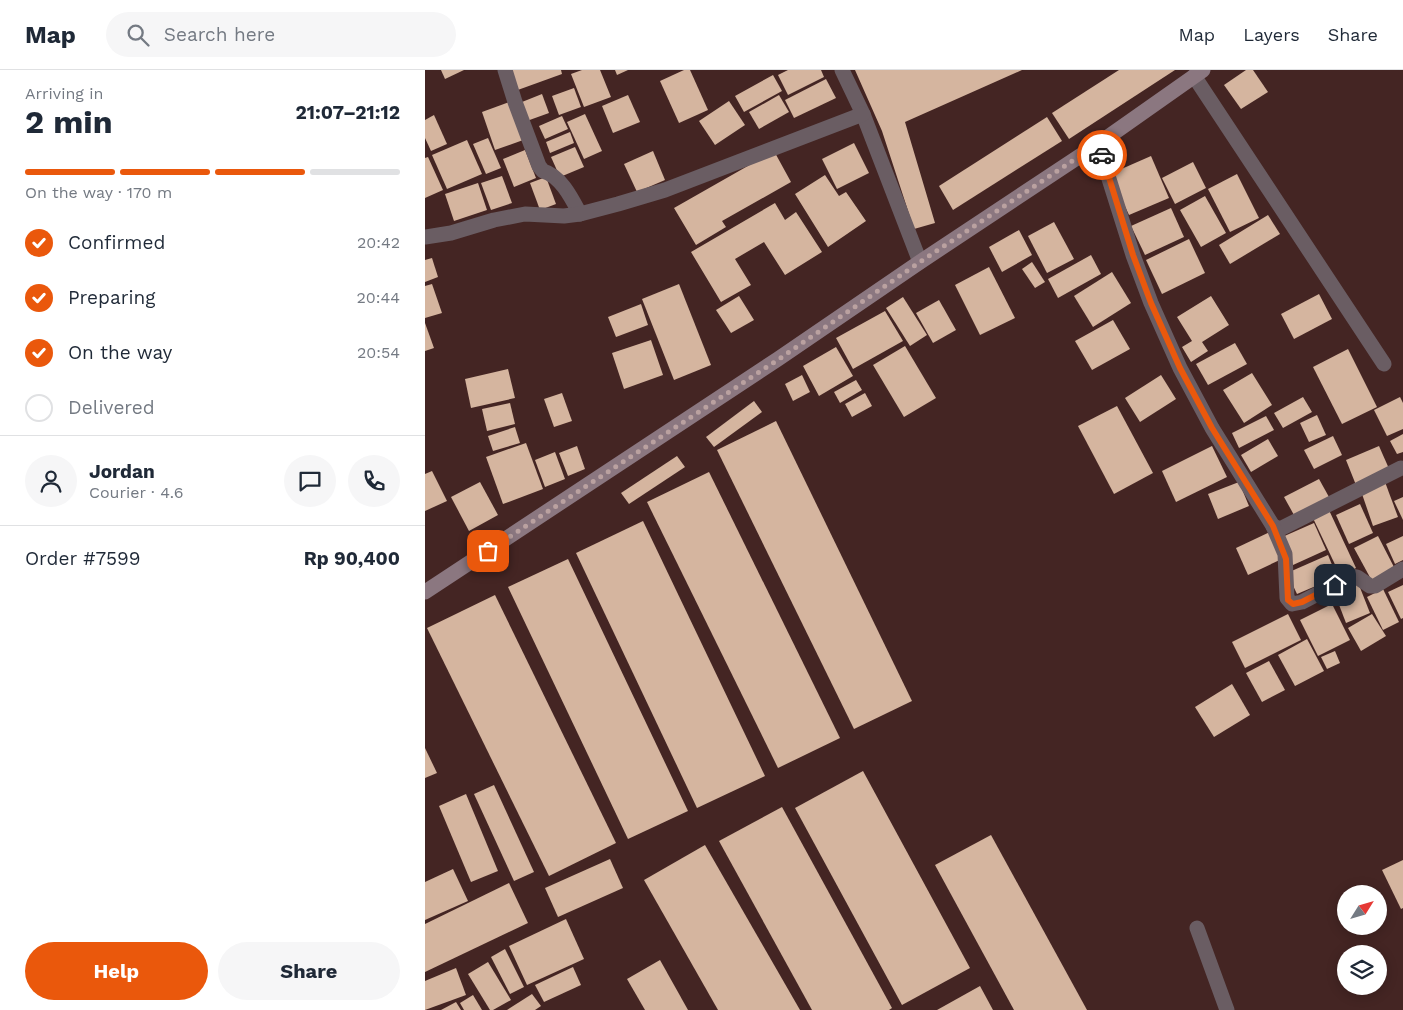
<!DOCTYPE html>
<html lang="en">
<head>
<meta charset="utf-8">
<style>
	:root { --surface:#fff; --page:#f6f6f7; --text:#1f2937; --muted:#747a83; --line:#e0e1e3; --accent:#ea580c }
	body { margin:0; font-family:"Work Sans",sans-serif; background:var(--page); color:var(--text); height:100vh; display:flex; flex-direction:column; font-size:19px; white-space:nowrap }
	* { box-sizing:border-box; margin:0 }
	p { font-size:16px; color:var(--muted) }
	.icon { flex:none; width:28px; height:28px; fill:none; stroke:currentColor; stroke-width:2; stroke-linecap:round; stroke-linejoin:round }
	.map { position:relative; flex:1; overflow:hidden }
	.side { display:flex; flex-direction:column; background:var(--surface); width:425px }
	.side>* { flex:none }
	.needle { width:32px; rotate:53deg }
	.buttons { position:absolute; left:912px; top:815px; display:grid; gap:10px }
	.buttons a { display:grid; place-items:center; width:50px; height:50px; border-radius:50%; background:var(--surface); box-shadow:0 2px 12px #0003; font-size:25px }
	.pin { position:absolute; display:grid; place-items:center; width:42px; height:42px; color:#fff; margin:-21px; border-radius:10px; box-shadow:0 2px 8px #0006 }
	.courier { position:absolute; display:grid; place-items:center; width:50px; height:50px; margin:-25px; border:4px solid #ea580c; border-radius:50%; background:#fff; color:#222; box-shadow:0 1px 6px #0007 }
	.summary em { font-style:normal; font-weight:700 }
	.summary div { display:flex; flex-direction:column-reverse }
	.summary { display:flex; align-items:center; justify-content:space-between; height:85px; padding:0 25px }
	h1 { font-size:32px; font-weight:700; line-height:38px }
	.bar { display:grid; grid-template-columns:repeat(4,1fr); gap:8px 5px; align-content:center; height:60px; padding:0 25px }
	.bar i { height:6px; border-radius:4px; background:var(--line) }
	.bar .selected { background:var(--accent) }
	.bar p { grid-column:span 4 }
	.line { display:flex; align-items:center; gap:12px; padding:0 25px; border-top:1px solid var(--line) }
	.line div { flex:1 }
	.round { display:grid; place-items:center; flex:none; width:52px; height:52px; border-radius:26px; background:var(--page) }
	ol { padding:0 25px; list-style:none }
	li { display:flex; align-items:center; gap:15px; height:55px }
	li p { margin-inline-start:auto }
	li .icon { padding:5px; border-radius:50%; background:var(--accent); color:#fff; stroke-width:4 }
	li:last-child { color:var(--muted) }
	li i { width:28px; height:28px; border:2px solid var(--line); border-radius:50% }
	.cta { display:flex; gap:10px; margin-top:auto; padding:10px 25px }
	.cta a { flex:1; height:58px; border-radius:30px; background:var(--accent); color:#fff; font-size:20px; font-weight:700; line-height:58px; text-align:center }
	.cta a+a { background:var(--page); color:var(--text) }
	header { display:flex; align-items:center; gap:30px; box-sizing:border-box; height:70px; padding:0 25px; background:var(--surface); border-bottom:1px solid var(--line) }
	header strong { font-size:24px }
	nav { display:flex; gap:28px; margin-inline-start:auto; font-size:18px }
	.search { width:350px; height:45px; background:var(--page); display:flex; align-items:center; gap:12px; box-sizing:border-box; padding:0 18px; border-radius:28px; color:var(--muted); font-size:19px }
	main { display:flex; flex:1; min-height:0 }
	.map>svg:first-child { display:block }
	.building { fill:#d5b59f }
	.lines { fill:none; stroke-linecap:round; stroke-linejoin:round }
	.street { stroke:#6a5d63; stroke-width:15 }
	.secondary { stroke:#8b7780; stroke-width:15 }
	.done { stroke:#baa1a0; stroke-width:5; stroke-dasharray:0 9 }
	.route { stroke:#ea580c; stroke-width:6 }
</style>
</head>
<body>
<header>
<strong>Map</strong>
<div class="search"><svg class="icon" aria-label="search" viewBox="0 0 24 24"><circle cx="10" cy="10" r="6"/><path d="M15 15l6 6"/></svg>Search here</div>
<nav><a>Map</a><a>Layers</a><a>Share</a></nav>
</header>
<main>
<section class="side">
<div class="summary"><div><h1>2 min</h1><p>Arriving in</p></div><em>21:07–21:12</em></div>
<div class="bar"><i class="selected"></i><i class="selected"></i><i class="selected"></i><i></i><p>On the way · 170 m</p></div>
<ol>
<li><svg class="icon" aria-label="check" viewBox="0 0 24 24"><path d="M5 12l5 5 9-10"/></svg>Confirmed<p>20:42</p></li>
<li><svg class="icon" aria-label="check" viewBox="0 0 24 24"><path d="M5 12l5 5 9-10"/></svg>Preparing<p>20:44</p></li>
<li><svg class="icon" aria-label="check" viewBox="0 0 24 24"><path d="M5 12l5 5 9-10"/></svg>On the way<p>20:54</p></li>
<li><i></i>Delivered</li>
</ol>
<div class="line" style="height:90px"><a class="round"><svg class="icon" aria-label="person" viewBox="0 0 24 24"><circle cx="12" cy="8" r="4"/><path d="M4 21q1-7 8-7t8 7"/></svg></a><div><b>Jordan</b><p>Courier · 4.6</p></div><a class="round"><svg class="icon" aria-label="chat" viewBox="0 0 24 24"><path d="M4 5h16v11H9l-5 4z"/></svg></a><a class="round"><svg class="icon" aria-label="phone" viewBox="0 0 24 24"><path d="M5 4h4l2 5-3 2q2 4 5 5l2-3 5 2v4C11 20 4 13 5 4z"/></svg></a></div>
<div class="line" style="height:65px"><div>Order #7599</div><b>Rp 90,400</b></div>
<div class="cta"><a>Help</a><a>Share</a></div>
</section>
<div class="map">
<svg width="978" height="940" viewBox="0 0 978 940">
	<rect width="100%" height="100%" fill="#442523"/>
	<g class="building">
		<polygon points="16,0 39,0 20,9"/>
		<polygon points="82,0 136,0 137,4 90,21"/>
		<polygon points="157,0 175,0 186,27 159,37 146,4"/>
		<polygon points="190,0 203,0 192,5"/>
		<polygon points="259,0 265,0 283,40 254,53 235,11"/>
		<polygon points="363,0 396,0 399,7 363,25 353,5"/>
		<polygon points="430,0 597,0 480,52 510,153 489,159 457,61"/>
		<polygon points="694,0 750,0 644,69 627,43"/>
		<polygon points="821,0 828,0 843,22 816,39 799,15"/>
		<polygon points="348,5 357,21 319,42 310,26"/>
		<polygon points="401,9 411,28 369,48 360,30"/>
		<polygon points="149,18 156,37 134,45 127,26"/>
		<polygon points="117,24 124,43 99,52 92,34"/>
		<polygon points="203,25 215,52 188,63 177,36"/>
		<polygon points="354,25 364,42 334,59 324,42"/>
		<polygon points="87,31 101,69 70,80 57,42"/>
		<polygon points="304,31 320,55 290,75 274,51"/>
		<polygon points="160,44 177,81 159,89 142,52"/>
		<polygon points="9,45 22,74 6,81 0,68 0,50"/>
		<polygon points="137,46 143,59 120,69 114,56"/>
		<polygon points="622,47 637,71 528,140 514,116"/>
		<polygon points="145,62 149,73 125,83 121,72"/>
		<polygon points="63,68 76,98 61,104 48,74"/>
		<polygon points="42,70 57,104 22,119 7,85"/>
		<polygon points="429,73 444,103 412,119 397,89"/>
		<polygon points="150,77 159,97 135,107 126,87"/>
		<polygon points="100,80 111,108 89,117 78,89"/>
		<polygon points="228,81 240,110 212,122 199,94"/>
		<polygon points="349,81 366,112 297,151 301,157 271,175 249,138"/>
		<polygon points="726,86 744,128 704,145 685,104"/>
		<polygon points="3,87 18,120 0,128 0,88"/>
		<polygon points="768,92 781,118 750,134 737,108"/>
		<polygon points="812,104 834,148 805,162 783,119"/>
		<polygon points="400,105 414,126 421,122 441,151 403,177 370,124"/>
		<polygon points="77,106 87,133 66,140 56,113"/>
		<polygon points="121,107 131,134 115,140 105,113"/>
		<polygon points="53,113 62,140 29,151 20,124"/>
		<polygon points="780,126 801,163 776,177 755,140"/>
		<polygon points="350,133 360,150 371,142 397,182 360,205 339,172 310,189 326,215 296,232 266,182"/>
		<polygon points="746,138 759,167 720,185 706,156"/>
		<polygon points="843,145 855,164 805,194 794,175"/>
		<polygon points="629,152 649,189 622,203 603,166"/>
		<polygon points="594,160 607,185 577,202 564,177"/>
		<polygon points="764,169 780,203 737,224 721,190"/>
		<polygon points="666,185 676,204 633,228 623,209"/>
		<polygon points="7,188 13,207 0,212 0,190"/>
		<polygon points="607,192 620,212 610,218 597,199"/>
		<polygon points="564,197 590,248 555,265 530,215"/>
		<polygon points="687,202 706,233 668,257 649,226"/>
		<polygon points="7,214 17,243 0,248 0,216"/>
		<polygon points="254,214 286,295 249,310 217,229"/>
		<polygon points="894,224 907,249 869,269 856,244"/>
		<polygon points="314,226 329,250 306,263 291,240"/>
		<polygon points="786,226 804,255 777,272 783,281 766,292 757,277 767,271 752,247"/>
		<polygon points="478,227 502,265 485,276 461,238"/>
		<polygon points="514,230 531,260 508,273 491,243"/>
		<polygon points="216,234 223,255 191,267 183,247"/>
		<polygon points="460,241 478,271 428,299 411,268"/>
		<polygon points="688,250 705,279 667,300 650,271"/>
		<polygon points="0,253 9,278 0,281"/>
		<polygon points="226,270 238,305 199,319 187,283"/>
		<polygon points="810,273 822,294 783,315 771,294"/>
		<polygon points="480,276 511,328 479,347 448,295"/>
		<polygon points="411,277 428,306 394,326 378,296"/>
		<polygon points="923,279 952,337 917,354 888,297"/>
		<polygon points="83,299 90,328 46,338 40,309"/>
		<polygon points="827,303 847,335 819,353 798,320"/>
		<polygon points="377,305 385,322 368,331 360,314"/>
		<polygon points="736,305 751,329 715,352 700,328"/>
		<polygon points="431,310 437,320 415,333 409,322"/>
		<polygon points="137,323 147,351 129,357 119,329"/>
		<polygon points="440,323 447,336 427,347 420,334"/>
		<polygon points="878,327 887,342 858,358 849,343"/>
		<polygon points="975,327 978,333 978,359 962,366 949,340"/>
		<polygon points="329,331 337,342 289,377 281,367"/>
		<polygon points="85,333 90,354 62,361 57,339"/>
		<polygon points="692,336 728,403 689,424 653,356"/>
		<polygon points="892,345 901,365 884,372 875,353"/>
		<polygon points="841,346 849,360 814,378 807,363"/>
		<polygon points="351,351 487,631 429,659 292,380"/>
		<polygon points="90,357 95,373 68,381 63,366"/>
		<polygon points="978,364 978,382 972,384 965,371"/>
		<polygon points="908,366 917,385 889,399 879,380"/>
		<polygon points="843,369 853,386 826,402 816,385"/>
		<polygon points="101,373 118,419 78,434 61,387"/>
		<polygon points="152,376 160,399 143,406 134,383"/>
		<polygon points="787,376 802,407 751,432 737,401"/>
		<polygon points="954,376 965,401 931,415 921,390"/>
		<polygon points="130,382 140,409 120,417 110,390"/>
		<polygon points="252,386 260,397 204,434 196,423"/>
		<polygon points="7,401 22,431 0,441 0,404"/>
		<polygon points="284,402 415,668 353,698 222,432"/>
		<polygon points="894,409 904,427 869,445 859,427"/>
		<polygon points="55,412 73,445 44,461 26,427"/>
		<polygon points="814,412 824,436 793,449 783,424"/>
		<polygon points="960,412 973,447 948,456 936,421"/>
		<polygon points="978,427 978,450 969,431"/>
		<polygon points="935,434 948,463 924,474 911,445"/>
		<polygon points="903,438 931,498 915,505 887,446"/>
		<polygon points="218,451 340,706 272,738 151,483"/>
		<polygon points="889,453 901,480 868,495 855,468"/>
		<polygon points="847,461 859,488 823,505 811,478"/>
		<polygon points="953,466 970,499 947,511 929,478"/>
		<polygon points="978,466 978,490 970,494 961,474"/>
		<polygon points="903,485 912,507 872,524 862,503"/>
		<polygon points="143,489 263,741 203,769 83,517"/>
		<polygon points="932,510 945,543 921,553 908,519"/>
		<polygon points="978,515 978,548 976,549 963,522"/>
		<polygon points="958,519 974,552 958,560 942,527"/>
		<polygon points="70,525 191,773 124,806 2,558"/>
		<polygon points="907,534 925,570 893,586 875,550"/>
		<polygon points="863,544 876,570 820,598 807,572"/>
		<polygon points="947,544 961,566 936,581 923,558"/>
		<polygon points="882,569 899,601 870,616 853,585"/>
		<polygon points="910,581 915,593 902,599 896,587"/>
		<polygon points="844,591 860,620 837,632 821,603"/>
		<polygon points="807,614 825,645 789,667 770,637"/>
		<polygon points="0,678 12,703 0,708"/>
		<polygon points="438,701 545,898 477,935 370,738"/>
		<polygon points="69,715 109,802 89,811 49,724"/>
		<polygon points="41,724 73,801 46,812 14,736"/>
		<polygon points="357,737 467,938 464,940 387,940 294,771"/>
		<polygon points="566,765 662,940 589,940 510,795"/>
		<polygon points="280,775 375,940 293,940 219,810"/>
		<polygon points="185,789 198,818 133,847 120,818"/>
		<polygon points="978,790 978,838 976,839 957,800"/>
		<polygon points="28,799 43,831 0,850 0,812"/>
		<polygon points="84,813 103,853 0,902 0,854"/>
		<polygon points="141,849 159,889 102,915 84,876"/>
		<polygon points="80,879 99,917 85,924 66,887"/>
		<polygon points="235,890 263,940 220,940 202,909"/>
		<polygon points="63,892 86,930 68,940 65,940 43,904"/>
		<polygon points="148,897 156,915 119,932 110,915"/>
		<polygon points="31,898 41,925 0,940 0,911"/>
		<polygon points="555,916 568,940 512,940"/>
		<polygon points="107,924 116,936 110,940 82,940"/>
		<polygon points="48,925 57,940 39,940 35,933"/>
		<polygon points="31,932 36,940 16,940"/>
	</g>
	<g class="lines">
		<g class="street">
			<path d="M80,0l10,32 24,64 4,5c18,5 29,28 37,43"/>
			<polyline points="417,0 438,44 495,192"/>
			<polyline points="769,6 959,294"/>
			<polyline points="673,74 708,185 726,233 755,298 787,358 848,456 855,459 976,398"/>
			<polyline points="0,167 26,163 69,150 100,144 139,146 155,144 193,134 240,120 438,44"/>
			<polyline points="848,456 860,484 862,528 867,534 877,532 927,506 932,507 945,516 950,516 978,499"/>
			<polyline points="772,858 802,940"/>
		</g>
		<polyline class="secondary" points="0,522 353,289 495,192 673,74 778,0"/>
	</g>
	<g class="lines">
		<polyline class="done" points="63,481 354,289 495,192 673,74 677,85"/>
		<polyline class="route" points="677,85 708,185 726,233 755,298 787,358 848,456 861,489 863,530 868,534 877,532 910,515"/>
	</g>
</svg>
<div class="buttons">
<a><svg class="needle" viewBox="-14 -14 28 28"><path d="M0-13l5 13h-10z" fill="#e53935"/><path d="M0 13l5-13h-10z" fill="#747a83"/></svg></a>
<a><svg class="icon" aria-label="layers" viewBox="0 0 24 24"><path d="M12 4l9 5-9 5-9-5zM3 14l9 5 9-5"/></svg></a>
</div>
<div class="pin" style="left:63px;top:481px;background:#ea580c"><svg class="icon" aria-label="bag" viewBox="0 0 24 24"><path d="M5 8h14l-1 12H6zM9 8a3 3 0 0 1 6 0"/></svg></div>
<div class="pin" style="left:910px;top:515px;background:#1f2937"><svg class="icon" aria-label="home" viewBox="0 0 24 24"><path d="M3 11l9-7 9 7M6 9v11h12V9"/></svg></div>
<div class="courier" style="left:677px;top:85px"><svg class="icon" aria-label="car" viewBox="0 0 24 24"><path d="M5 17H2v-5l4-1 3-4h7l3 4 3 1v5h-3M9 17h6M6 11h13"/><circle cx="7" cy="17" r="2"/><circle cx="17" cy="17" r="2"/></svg></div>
</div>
</main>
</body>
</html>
